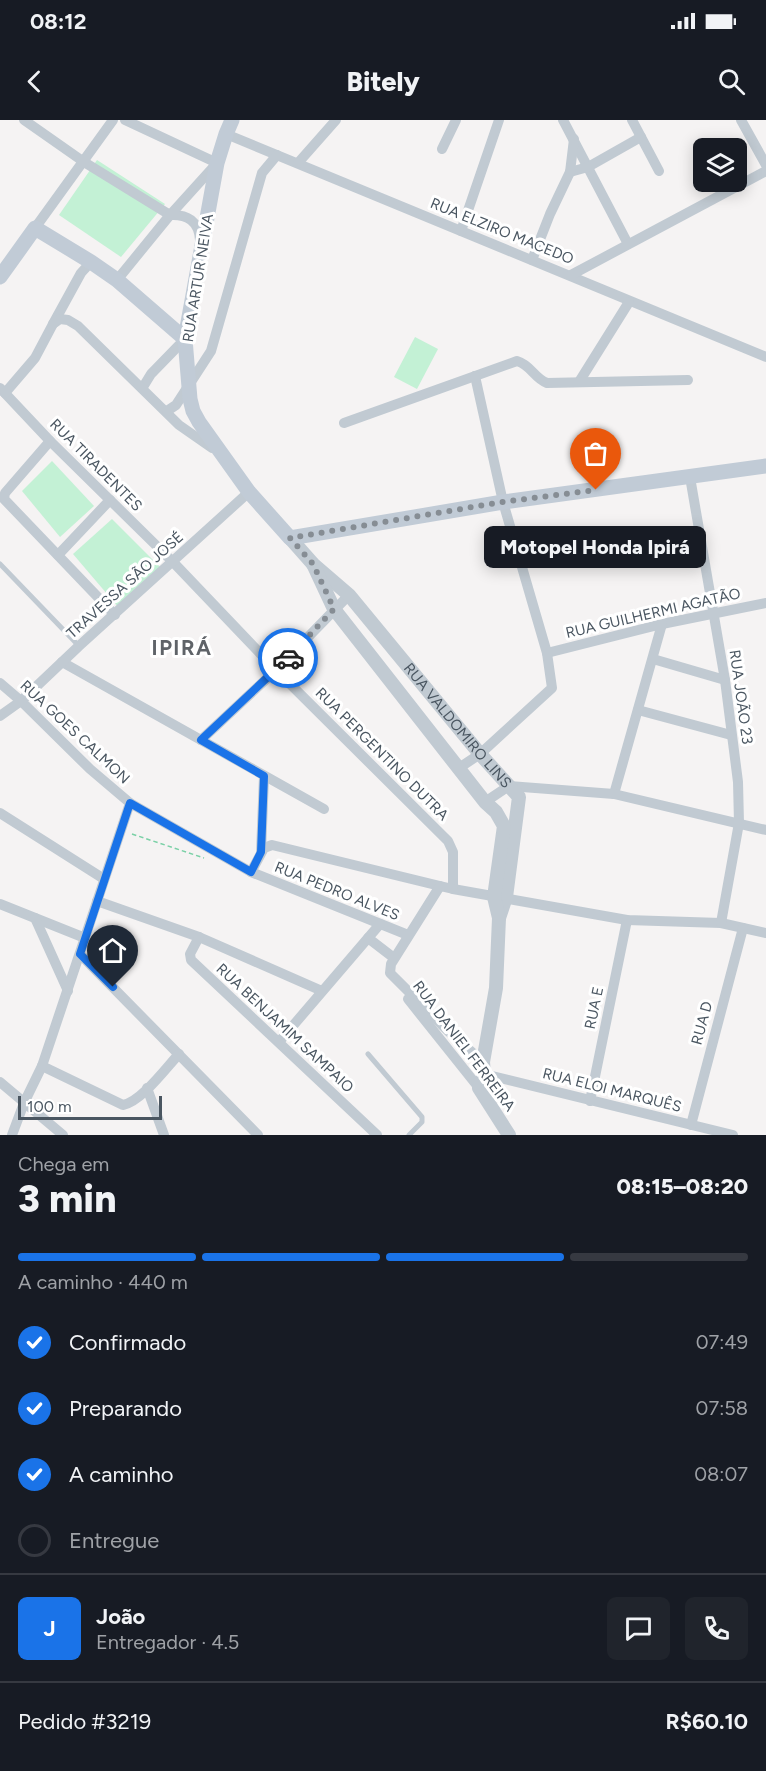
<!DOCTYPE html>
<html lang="pt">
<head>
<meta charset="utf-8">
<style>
	:root { --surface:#171b24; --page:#20242c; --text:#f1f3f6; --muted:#9ea1a6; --line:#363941; --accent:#1a73e8 }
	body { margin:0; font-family:Figtree,sans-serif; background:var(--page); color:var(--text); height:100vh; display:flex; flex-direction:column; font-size:22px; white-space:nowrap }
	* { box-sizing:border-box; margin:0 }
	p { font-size:20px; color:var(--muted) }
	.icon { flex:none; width:33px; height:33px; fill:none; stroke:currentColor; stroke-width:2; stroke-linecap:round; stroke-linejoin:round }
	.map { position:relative; height:1015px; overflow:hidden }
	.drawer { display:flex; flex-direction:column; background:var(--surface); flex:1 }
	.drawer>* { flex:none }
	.tools { position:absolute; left:693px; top:18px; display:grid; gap:12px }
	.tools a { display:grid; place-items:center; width:54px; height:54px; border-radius:9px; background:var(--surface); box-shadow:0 3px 15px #0003; font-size:30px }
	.scale { position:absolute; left:18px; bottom:15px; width:144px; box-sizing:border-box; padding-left:6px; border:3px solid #4a5661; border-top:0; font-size:16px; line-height:21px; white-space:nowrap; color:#4a5661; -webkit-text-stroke:4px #fff; paint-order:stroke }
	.pin { position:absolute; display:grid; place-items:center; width:51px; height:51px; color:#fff; margin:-62px -26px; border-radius:50% 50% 50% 0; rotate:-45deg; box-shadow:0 0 6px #0007 }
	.pin .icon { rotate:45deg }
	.courier { position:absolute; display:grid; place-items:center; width:60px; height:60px; margin:-30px; border:4px solid #1a73e8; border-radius:50%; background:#fff; color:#222; box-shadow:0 2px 8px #0007 }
	.bubble { position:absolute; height:42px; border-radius:9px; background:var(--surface); box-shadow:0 3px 15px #0003; font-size:20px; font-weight:800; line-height:42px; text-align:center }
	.headline em { font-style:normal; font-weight:800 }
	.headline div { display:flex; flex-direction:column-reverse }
	.headline { display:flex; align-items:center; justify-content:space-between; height:102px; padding:0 18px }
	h1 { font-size:39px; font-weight:800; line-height:45px }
	.bar { display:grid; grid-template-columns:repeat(4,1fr); gap:9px 6px; align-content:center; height:72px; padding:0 18px }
	.bar i { height:8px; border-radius:4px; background:var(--line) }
	.bar .current { background:var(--accent) }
	.bar p { grid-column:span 4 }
	.line { display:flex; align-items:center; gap:15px; padding:0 18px; border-top:2px solid var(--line) }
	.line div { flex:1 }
	.round { display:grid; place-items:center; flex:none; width:63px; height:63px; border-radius:9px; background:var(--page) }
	ol { padding:0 18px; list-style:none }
	li { display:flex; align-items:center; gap:18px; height:66px }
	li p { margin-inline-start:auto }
	li .icon { padding:6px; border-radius:50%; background:var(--accent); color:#fff; stroke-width:4 }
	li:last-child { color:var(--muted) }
	li i { width:33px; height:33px; border:3px solid var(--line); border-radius:50% }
	.status { display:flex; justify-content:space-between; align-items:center; height:42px; padding:0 30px; background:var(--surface); direction:ltr }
	.status svg { height:16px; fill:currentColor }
	header { display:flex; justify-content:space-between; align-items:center; height:78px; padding:0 18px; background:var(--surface); font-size:27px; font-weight:800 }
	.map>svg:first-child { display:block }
	.green { fill:#c3f1d5 }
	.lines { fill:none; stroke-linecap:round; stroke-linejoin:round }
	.path { stroke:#7ad0a6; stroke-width:1.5; stroke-dasharray:4.5 3; stroke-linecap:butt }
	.service { stroke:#c1cad2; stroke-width:5 }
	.minor { stroke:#c1cad2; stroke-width:10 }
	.tertiary { stroke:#c1cad2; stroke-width:14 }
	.secondary { stroke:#c1cbd6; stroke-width:15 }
	.done { stroke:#868d94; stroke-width:6; stroke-dasharray:0 10.8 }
	.route { stroke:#1a73e8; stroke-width:8 }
	.labels { text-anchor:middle; stroke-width:6; stroke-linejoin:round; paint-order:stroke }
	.street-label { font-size:15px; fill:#4a5661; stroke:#fff }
	.district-label { font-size:21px; font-weight:bold; letter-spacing:1.5px; fill:#5f6368; stroke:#fff }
</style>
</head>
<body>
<div class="status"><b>08:12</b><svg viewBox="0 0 49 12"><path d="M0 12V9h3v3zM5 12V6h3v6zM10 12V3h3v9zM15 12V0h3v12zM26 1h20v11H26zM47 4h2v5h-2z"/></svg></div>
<header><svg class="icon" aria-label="back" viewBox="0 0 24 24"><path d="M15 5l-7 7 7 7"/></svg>Bitely<svg class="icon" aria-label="search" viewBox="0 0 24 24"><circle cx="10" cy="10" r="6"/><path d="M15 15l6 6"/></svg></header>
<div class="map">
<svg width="766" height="1015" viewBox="0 0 766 1015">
	<rect width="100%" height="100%" fill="#f5f3f3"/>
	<g class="green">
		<polygon points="97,40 165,84 121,137 59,95"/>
		<polygon points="415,217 438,229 417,269 394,257"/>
		<polygon points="52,341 94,386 60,417 22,371"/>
		<polygon points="112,399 161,448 119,488 73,434"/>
	</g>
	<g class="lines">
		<polyline class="path" points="132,714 204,738"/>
		<g class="service">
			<polyline points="0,444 79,526"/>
			<polyline points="368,934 422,997 422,1002 409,1015"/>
		</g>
		<g class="minor">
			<path d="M24,0l60,42 86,53c17,-1 29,6 30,25"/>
			<polyline points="563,0 628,124"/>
			<polyline points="632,0 659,51"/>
			<polyline points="741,0 766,45"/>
			<polyline points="226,14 766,237"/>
			<polyline points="442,29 456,0"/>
			<polyline points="298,43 336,0"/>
			<polyline points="570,52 588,47 641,17"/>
			<polyline points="35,108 113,0"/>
			<polyline points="461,111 499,0"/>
			<polyline points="532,140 550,94 570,52 574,19"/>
			<polyline points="571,155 766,51"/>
			<polyline points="117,160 170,95 217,43 125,0"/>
			<polyline points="53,204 81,153 91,142"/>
			<polyline points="579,262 629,182"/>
			<polyline points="143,267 151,254 185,219"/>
			<polyline points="0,268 50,321 173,442 276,550 448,721 453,732 453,769 627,800 721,803 766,813"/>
			<polyline points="5,273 35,238 53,204 60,199 68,200 78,206 179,305 212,328"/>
			<polyline points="167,291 176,285 211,231 262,53 277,35"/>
			<path d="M344,303l173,-62c14,4 17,17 30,22l141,-3"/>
			<polyline points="50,321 5,373 4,379 115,495"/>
			<polyline points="690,357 725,560 738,662 739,703 721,803"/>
			<polyline points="58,435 110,380"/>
			<polyline points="547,533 662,504 766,483"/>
			<polyline points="653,539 725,560"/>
			<polyline points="62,542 324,689"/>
			<polyline points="0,563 21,581 90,649 130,683 251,752 408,815"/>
			<polyline points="638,590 731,615"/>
			<polyline points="0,596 21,581 79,526 249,372"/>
			<polyline points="201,620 276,550 349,475"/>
			<polyline points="459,648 480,634 552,568 547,533 503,382 475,256"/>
			<polyline points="614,674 662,504"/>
			<polyline points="485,682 509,666 614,674 766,710"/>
			<polyline points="0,693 104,759"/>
			<polyline points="261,732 264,656"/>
			<polyline points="251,752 264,728 272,725 440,766"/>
			<polyline points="453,769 440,766 391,844 390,853 448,911 483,942"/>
			<polyline points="97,781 199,817 322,871"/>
			<polyline points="0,784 85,818"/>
			<polyline points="35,798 68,871"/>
			<polyline points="199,817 190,834 191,840 377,1015"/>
			<polyline points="368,818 394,838"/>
			<polyline points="80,834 258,1015"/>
			<polyline points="408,879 479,968"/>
			<polyline points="279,922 380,804"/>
			<path d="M42,946l81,39c18,-3 43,-37 56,-51"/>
			<polyline points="484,954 733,1015"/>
			<polyline points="0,962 63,1015"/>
			<polyline points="147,968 164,1015"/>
			<polyline points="590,981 627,800"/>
			<polyline points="691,1005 743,808"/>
			<polyline points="12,1015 24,983 42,946 130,683"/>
		</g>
		<g class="tertiary">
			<path id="s1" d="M290,418l23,26 36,31 131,159 39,43 -13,100 -7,21"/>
			<polyline points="313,444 334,489 485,682 496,692 504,706 494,777 499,798 496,868 483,942 484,954 479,968 509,1015"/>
		</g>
		<g class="secondary">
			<polyline points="232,0 226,14 217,43 185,219 190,279 193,291 199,302 249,372 290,418 503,382 766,346"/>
			<polyline points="0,157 35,108 91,142 117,160 185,219"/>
		</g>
	</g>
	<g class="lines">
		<polyline class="done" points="288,538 334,489 313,444 290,418 502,382 596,370"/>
		<polyline class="route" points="113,867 80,834 130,683 251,752 261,732 264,656 201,620 288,538"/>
	</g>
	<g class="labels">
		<g class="street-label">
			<text transform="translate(502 111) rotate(22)" y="5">RUA ELZIRO MACEDO</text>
			<text transform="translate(198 158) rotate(-81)" y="5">RUA ARTUR NEIVA</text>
			<text transform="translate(96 345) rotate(45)" y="5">RUA TIRADENTES</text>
			<text transform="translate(125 465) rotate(-42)" y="5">TRAVESSA SÃO JOSÉ</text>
			<text transform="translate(653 493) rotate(-13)" y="5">RUA GUILHERMI AGATÃO</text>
			<text transform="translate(741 577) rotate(82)" y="5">RUA JOÃO 23</text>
			<text dy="5" stroke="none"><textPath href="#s1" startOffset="252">RUA VALDOMIRO LINS</textPath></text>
			<text transform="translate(75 612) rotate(43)" y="5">RUA GOES CALMON</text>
			<text transform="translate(382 634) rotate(45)" y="5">RUA PERGENTINO DUTRA</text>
			<text transform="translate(337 771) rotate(22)" y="5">RUA PEDRO ALVES</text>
			<text transform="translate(594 888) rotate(-78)" y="5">RUA E</text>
			<text transform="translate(702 903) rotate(-75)" y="5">RUA D</text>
			<text transform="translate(285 908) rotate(43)" y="5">RUA BENJAMIM SAMPAIO</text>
			<text transform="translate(464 926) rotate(53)" y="5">RUA DANIEL FERREIRA</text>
			<text transform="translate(612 970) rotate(14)" y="5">RUA ELOI MARQUÊS</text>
		</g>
		<g class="district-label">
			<text x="182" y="535">IPIRÁ</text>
		</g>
	</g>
</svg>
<div class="tools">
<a><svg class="icon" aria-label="layers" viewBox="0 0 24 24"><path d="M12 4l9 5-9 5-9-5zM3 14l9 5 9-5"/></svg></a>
</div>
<div class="scale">100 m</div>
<div class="pin" style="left:596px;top:370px;background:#ea580c"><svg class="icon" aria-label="bag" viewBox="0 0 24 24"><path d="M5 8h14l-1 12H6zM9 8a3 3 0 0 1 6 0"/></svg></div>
<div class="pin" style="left:113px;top:867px;background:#1f2937"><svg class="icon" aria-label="home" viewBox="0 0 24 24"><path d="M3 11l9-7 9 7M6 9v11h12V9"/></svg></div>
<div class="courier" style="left:288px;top:538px"><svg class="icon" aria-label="car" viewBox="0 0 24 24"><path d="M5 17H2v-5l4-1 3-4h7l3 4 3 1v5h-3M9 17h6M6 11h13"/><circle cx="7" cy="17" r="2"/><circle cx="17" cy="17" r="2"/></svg></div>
<div class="bubble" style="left:484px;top:406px;width:222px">Motopel Honda Ipirá</div>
</div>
<section class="drawer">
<div class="headline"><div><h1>3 min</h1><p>Chega em</p></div><em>08:15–08:20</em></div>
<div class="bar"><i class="current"></i><i class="current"></i><i class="current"></i><i></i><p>A caminho · 440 m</p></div>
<ol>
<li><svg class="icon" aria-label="check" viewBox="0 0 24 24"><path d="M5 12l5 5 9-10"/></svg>Confirmado<p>07:49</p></li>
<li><svg class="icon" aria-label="check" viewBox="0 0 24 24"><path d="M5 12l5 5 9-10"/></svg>Preparando<p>07:58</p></li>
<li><svg class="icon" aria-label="check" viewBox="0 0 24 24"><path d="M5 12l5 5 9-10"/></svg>A caminho<p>08:07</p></li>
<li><i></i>Entregue</li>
</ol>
<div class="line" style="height:108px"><b class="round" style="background:var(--accent);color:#fff">J</b><div><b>João</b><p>Entregador · 4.5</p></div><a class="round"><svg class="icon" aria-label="chat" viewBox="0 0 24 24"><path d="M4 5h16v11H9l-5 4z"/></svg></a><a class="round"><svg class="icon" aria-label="phone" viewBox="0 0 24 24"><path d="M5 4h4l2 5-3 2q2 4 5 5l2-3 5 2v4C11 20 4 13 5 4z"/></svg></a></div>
<div class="line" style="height:78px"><div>Pedido #3219</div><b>R$60.10</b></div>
</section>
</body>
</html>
